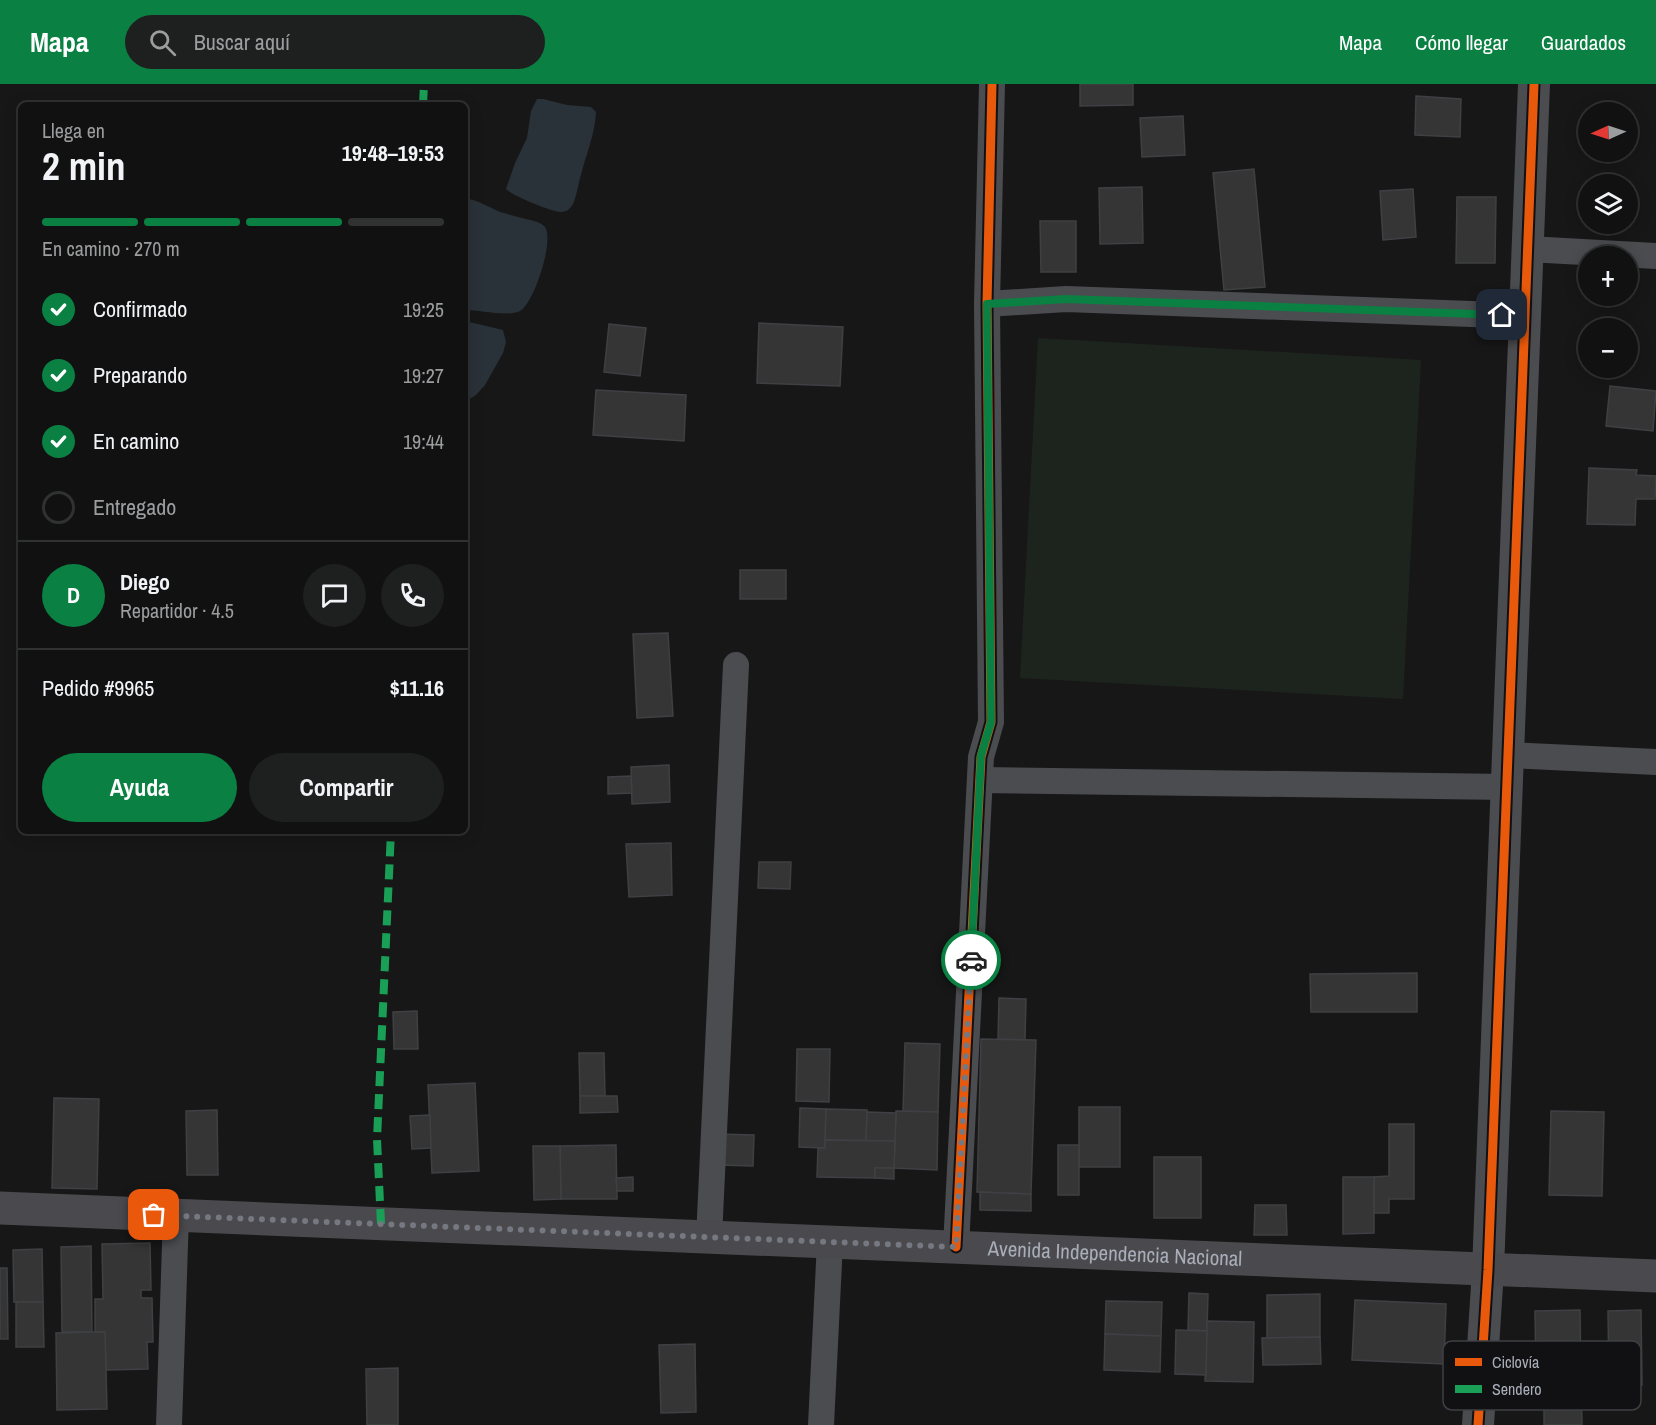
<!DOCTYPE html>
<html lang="es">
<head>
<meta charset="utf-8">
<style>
	:root { --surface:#111; --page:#1e1f1f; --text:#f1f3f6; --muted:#9c9d9f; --line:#303131; --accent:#0b8043 }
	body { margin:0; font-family:"Archivo Narrow",sans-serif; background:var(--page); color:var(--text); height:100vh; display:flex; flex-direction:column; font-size:22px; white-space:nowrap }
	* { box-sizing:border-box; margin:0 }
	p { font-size:20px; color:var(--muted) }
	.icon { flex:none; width:33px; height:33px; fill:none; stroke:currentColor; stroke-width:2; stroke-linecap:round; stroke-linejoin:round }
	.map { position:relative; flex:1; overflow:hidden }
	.drawer { position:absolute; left:18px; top:18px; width:450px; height:732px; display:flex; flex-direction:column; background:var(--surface); border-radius:9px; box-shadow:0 3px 15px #0003,0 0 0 2px var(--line) }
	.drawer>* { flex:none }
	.needle { width:39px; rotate:267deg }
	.tools { position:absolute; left:1578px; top:18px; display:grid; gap:12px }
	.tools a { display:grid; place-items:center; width:60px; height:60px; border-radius:50%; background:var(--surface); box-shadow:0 3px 15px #0003,0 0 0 2px var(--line); font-size:30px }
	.pin { position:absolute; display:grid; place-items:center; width:51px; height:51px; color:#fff; margin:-26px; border-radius:12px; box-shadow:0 3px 9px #0006 }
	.courier { position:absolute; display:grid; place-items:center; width:60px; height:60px; margin:-30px; border:4px solid #0b8043; border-radius:50%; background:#fff; color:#222; box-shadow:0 2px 8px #0007 }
	.summary em { font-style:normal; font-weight:700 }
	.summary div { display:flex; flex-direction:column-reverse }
	.summary { display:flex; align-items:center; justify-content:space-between; height:102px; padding:0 24px }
	h1 { font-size:39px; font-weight:700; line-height:45px }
	.bar { display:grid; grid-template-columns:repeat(4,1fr); gap:9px 6px; align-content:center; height:72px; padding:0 24px }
	.bar i { height:8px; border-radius:4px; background:var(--line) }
	.bar .current { background:var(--accent) }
	.bar p { grid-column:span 4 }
	.line { display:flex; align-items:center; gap:15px; padding:0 24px; border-top:2px solid var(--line) }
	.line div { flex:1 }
	.round { display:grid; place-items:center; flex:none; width:63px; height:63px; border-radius:32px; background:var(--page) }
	ol { padding:0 24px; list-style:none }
	li { display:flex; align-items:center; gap:18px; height:66px }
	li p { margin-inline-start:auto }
	li .icon { padding:6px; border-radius:50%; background:var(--accent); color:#fff; stroke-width:4 }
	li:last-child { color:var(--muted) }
	li i { width:33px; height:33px; border:3px solid var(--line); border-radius:50% }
	.cta { display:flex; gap:12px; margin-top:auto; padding:12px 24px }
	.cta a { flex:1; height:69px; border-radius:36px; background:var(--accent); color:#fff; font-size:24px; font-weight:700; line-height:69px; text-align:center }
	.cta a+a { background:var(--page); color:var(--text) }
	header { display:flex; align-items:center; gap:36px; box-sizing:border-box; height:84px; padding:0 30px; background:var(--accent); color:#fff }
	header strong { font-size:28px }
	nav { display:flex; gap:33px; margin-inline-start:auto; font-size:21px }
	.search { width:420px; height:54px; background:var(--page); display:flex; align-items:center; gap:15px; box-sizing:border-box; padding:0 21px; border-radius:33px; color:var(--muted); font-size:22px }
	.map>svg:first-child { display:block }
	.green { fill:#1d241e }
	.water { fill:#2a3239 }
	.building { fill:#353536; stroke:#3f4043; stroke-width:1.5 }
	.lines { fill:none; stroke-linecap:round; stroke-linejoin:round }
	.minor { stroke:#4b4c50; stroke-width:26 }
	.tertiary { stroke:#4b4c50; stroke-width:32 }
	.secondary { stroke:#4a4a4e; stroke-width:33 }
	.quiet { stroke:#1a9f57; stroke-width:8; stroke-dasharray:15 8; stroke-linecap:butt }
	.cycleway-casing { stroke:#111113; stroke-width:13 }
	.cycleway { stroke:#e8590c; stroke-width:9 }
	.done { stroke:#757880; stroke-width:6; stroke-dasharray:0 10.8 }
	.route { stroke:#0b8043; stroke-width:8 }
	.labels { text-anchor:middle; stroke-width:5; stroke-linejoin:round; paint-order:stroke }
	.street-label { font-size:21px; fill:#a8adb8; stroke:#111113 }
	.key { fill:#111113; stroke:#3e4045; stroke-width:1.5 }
	.key-label { font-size:16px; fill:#a8adb8 }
</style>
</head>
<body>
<header>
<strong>Mapa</strong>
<div class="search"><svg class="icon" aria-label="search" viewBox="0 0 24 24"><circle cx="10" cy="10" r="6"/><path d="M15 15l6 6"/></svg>Buscar aquí</div>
<nav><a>Mapa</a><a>Cómo llegar</a><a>Guardados</a></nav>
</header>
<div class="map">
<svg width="1656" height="1341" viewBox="0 0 1656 1341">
	<rect width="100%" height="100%" fill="#171717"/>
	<polygon class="green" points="1038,254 1421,276 1403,615 1020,594"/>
	<g class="water">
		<path d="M537,15h6l24,6 24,2 5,5c-1,23 -10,42 -15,63 -3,8 -5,30 -12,34 -1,2 -6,3 -8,3 -11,-1 -48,-16 -55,-23l9,-26 12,-25 4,-27z"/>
		<path d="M465,115c12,0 23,8 35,13 7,2 15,4 22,6 7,2 17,3 22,8 12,10 -10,78 -24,85 -12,6 -40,-1 -55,-1z"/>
		<polygon points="465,237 503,246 506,258 503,269 485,301 476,311 465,318"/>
	</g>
	<g class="building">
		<polygon points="1080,0 1133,0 1133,21 1080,22"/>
		<polygon points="1416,12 1461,15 1460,53 1415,51"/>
		<polygon points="1183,32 1185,71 1142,73 1140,34"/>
		<polygon points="1254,85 1265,203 1224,206 1213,89"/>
		<polygon points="1142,103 1143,159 1100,160 1099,104"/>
		<polygon points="1413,105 1416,153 1383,156 1380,107"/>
		<polygon points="1457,113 1496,113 1495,179 1456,179"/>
		<polygon points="1040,137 1076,137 1076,188 1041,188"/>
		<polygon points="759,239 843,243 840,302 757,299"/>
		<polygon points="609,240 646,244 640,292 604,288"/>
		<polygon points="1610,302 1656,307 1653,347 1606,342"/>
		<polygon points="596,306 686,311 684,357 593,351"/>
		<polygon points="1589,384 1637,386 1636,391 1656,392 1655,415 1636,415 1635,441 1587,440"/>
		<rect x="740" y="486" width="46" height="29"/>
		<polygon points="668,549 673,632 637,634 633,550"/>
		<polygon points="669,681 670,718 632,720 631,683"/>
		<polygon points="631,692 632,709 608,710 608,693"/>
		<polygon points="671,759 672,811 629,813 626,760"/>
		<polygon points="759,778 791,778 790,805 758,804"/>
		<polygon points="1417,889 1417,928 1311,928 1310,890"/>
		<polygon points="999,914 1026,915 1025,956 998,955"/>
		<polygon points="417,927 418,965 394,965 393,928"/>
		<polygon points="981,955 1036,956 1031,1110 977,1108"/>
		<polygon points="905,959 940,960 938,1028 903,1027"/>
		<polygon points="797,965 830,965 829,1018 796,1017"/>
		<polygon points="579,969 604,969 605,1012 580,1012"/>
		<polygon points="475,999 479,1087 432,1089 428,1001"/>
		<polygon points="580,1012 617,1012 618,1028 580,1029"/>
		<polygon points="54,1014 99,1015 97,1105 52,1104"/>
		<rect x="1079" y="1023" width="41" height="60"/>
		<polygon points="800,1024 826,1025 825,1064 799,1063"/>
		<polygon points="826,1025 867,1026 866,1057 825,1056"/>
		<polygon points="217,1026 218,1091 187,1091 186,1027"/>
		<polygon points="896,1027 938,1028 937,1086 894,1084"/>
		<polygon points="1551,1027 1604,1028 1602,1112 1549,1111"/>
		<polygon points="867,1028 896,1029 895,1057 866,1057"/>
		<polygon points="430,1031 431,1064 412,1065 410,1032"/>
		<polygon points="1389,1040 1414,1040 1414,1115 1389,1115 1389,1129 1374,1129 1374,1093 1389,1092"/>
		<polygon points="719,1050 754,1051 753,1082 718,1081"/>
		<polygon points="825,1056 895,1057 894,1084 875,1084 875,1094 817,1093 818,1064 825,1064"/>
		<polygon points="616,1061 617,1115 561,1115 560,1062"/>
		<rect x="1058" y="1061" width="21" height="50"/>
		<polygon points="533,1062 560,1062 561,1115 534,1116"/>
		<rect x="1154" y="1073" width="47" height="61"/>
		<polygon points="875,1084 894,1084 894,1095 875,1094"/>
		<polygon points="633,1093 633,1107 617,1107 616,1094"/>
		<polygon points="1343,1093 1374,1093 1374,1149 1343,1150"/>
		<polygon points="980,1108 1031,1110 1031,1127 980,1126"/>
		<polygon points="1255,1121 1286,1121 1287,1151 1254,1151"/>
		<polygon points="150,1159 151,1206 141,1206 141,1214 152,1214 153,1258 147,1258 148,1285 106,1286 105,1248 95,1248 95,1215 103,1215 102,1160"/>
		<polygon points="91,1162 92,1248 62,1248 61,1163"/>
		<polygon points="42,1165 43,1218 14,1218 13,1166"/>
		<polygon points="0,1184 7,1184 8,1255 0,1255"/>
		<polygon points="1189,1209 1208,1210 1207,1247 1188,1246"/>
		<polygon points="1320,1210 1320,1253 1267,1254 1267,1211"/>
		<polygon points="1355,1216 1446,1220 1444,1280 1352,1276"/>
		<polygon points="1106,1217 1162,1218 1161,1252 1105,1250"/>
		<polygon points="16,1218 43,1218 44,1263 16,1263"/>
		<polygon points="1580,1226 1581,1296 1536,1296 1535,1227"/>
		<polygon points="1641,1226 1642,1301 1609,1301 1608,1227"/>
		<polygon points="1207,1237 1254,1238 1253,1298 1205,1297"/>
		<polygon points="1176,1246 1207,1247 1206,1291 1175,1290"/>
		<polygon points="95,1248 105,1248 107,1325 57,1326 56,1249"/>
		<polygon points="1105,1250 1161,1252 1160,1288 1104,1286"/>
		<polygon points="1320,1253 1321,1280 1263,1281 1262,1254"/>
		<polygon points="695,1260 696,1328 661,1329 659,1261"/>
		<polygon points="398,1284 398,1341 367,1341 366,1285"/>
		<polygon points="1544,1296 1581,1296 1582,1341 1544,1341"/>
	</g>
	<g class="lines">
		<g class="minor">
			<polyline points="1528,165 1656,172"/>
			<polyline points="987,220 1066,215 1525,232"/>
			<polyline points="1508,671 1656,678"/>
			<polyline points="980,696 1507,703"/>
			<polyline points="709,1154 736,581"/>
			<polyline points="956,1163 981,673 991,638 987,220 992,0"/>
			<polyline points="169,1341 176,1131"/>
			<polyline points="821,1341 830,1158"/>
		</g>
		<polyline class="tertiary" points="1478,1341 1488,1186 1534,0"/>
		<path class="secondary" id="s1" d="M0,1124l1656,68"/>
		<g class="quiet">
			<polyline points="423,21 424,0"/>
			<polyline points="381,1140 377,1055 391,747"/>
		</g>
		<defs>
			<g id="cycleway">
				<polyline points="956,1163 981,673 991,638 987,220 992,0"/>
				<polyline points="1478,1341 1488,1186 1534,0"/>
			</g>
		</defs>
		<use href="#cycleway" class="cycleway-casing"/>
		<use href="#cycleway" class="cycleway"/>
	</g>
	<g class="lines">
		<polyline class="done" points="154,1131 956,1163 971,876"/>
		<polyline class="route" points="971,876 981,672 991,638 987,220 1066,215 1502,231"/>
	</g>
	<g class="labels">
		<g class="street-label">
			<text dy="7" stroke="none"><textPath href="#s1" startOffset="1116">Avenida Independencia Nacional</textPath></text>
		</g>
	</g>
	<rect x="1443" y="1257" width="198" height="69" rx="9" class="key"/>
	<rect x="1455" y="1274" width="27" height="8" fill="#e8590c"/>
	<rect x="1455" y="1301" width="27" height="8" fill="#1a9f57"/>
	<g class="key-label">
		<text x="1492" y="1284">Ciclovía</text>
		<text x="1492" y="1311">Sendero</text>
	</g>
</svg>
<div class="tools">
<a><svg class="needle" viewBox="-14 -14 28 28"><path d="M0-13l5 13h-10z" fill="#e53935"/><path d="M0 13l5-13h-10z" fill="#9c9d9f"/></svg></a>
<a><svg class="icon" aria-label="layers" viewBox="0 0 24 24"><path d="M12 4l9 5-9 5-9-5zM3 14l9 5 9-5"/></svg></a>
<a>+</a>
<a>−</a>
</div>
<div class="pin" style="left:154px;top:1131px;background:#ea580c"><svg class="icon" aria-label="bag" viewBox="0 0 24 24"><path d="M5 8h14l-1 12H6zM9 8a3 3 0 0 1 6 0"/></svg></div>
<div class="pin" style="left:1502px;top:231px;background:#1f2937"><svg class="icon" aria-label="home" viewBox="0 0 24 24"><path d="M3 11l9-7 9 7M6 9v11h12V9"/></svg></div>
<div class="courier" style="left:971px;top:876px"><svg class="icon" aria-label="car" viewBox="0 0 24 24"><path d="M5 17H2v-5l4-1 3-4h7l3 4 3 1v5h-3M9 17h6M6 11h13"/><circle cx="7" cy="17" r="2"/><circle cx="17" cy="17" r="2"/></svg></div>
<section class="drawer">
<div class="summary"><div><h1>2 min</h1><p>Llega en</p></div><em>19:48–19:53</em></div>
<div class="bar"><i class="current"></i><i class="current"></i><i class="current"></i><i></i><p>En camino · 270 m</p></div>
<ol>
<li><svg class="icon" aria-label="check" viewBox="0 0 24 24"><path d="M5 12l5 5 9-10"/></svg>Confirmado<p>19:25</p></li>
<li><svg class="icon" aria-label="check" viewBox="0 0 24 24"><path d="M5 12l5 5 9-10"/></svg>Preparando<p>19:27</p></li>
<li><svg class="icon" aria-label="check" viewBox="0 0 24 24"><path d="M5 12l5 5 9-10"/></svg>En camino<p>19:44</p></li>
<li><i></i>Entregado</li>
</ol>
<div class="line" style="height:108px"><b class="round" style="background:var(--accent);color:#fff">D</b><div><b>Diego</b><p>Repartidor · 4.5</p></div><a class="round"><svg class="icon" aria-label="chat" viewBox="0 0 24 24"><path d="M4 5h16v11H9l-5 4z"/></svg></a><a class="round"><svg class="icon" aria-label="phone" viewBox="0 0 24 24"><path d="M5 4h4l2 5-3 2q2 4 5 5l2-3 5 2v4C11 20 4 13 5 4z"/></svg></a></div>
<div class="line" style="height:78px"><div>Pedido #9965</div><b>$11.16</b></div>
<div class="cta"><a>Ayuda</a><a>Compartir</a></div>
</section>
</div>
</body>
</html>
